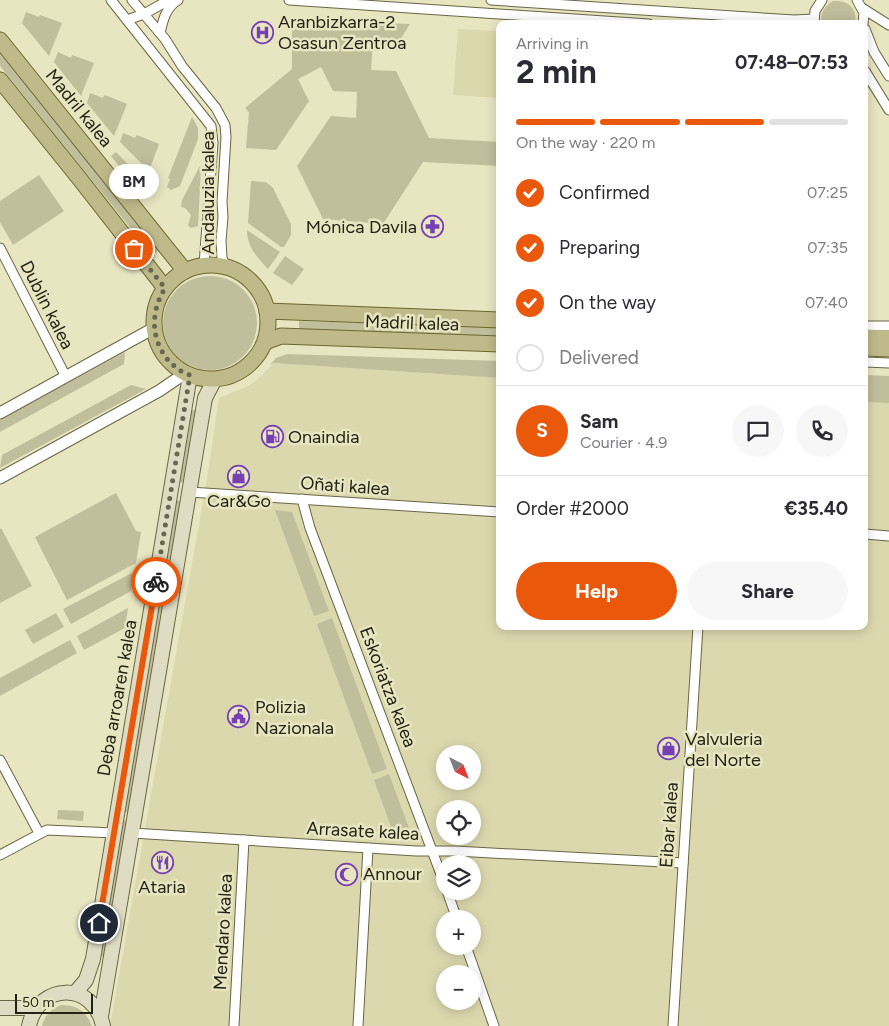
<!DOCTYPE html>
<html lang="en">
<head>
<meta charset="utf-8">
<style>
	:root { --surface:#fff; --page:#f7f7f7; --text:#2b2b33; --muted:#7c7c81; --line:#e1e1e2; --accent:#ea580c }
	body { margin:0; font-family:Figtree,sans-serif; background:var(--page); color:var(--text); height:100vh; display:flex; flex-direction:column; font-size:19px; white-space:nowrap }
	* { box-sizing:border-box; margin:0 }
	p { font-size:16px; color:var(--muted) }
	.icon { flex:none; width:28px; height:28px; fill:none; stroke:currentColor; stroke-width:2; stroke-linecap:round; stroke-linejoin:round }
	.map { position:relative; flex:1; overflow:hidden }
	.side { position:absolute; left:496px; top:20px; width:372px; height:610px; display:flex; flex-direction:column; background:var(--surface); border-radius:10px; box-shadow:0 2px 12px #0003 }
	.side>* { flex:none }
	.needle { width:32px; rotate:138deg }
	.fabs { position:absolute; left:436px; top:745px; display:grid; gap:10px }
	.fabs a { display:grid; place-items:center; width:45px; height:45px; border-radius:50%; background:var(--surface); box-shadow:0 2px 12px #0003; font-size:25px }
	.scale { position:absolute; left:15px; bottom:12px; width:78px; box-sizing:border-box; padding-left:5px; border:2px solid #242315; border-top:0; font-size:14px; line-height:18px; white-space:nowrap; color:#242315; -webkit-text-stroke:4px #e8e5c1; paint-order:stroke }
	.pin { position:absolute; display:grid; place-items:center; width:42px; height:42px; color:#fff; margin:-21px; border:2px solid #fff; border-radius:50%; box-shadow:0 1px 5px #0007 }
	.courier { position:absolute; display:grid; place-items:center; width:50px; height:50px; margin:-25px; border:4px solid #ea580c; border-radius:50%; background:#fff; color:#222; box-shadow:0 1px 6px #0007 }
	.bubble { position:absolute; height:35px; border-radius:18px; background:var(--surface); box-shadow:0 2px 12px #0003; font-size:16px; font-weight:700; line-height:35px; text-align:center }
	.summary em { font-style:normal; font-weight:700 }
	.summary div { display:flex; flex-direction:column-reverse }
	.summary { display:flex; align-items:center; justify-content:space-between; height:85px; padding:0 20px }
	h1 { font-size:32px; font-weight:700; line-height:38px }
	.bar { display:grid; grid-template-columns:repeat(4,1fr); gap:8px 5px; align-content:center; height:60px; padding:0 20px }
	.bar i { height:6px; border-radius:4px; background:var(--line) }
	.bar .on { background:var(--accent) }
	.bar p { grid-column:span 4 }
	.line { display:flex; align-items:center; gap:12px; padding:0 20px; border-top:1px solid var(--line) }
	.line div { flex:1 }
	.round { display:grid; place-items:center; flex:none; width:52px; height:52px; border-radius:26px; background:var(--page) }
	ol { padding:0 20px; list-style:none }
	li { display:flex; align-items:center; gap:15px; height:55px }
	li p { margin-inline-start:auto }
	li .icon { padding:5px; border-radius:50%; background:var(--accent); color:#fff; stroke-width:4 }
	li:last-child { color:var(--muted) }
	li i { width:28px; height:28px; border:2px solid var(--line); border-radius:50% }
	.cta { display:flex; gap:10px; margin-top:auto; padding:10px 20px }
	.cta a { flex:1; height:58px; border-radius:30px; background:var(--accent); color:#fff; font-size:20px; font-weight:700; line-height:58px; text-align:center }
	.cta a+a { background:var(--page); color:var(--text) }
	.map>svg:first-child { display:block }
	.built { fill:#dcd8ae; fill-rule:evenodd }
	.green { fill:#c1be9c }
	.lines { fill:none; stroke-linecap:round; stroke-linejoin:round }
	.minor-casing { stroke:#696645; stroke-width:11 }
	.tertiary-casing { stroke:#696645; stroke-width:13 }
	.secondary-casing { stroke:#696645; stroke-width:16 }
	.primary-casing { stroke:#6d672e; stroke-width:17 }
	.minor { stroke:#fff; stroke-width:9 }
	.tertiary { stroke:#fff; stroke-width:11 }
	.secondary { stroke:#dfdcc4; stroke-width:14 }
	.primary { stroke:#bfba8a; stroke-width:15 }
	.done { stroke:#696751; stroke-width:5; stroke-dasharray:0 9 }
	.route { stroke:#ea580c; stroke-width:6 }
	.labels { text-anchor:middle; stroke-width:5; stroke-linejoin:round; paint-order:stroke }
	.poi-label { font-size:18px; fill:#242315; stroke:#e8e5c1; text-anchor:start }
	.street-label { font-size:18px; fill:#242315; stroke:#e8e5c1 }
</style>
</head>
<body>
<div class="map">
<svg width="889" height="1026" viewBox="0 0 889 1026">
	<rect width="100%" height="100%" fill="#e8e5c1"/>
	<g class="built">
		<polygon points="458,29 500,31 500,98 453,95"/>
		<path d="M274,363l226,15v248h365v-224l24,1v623h-779l97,-547 12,-81 29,-12 9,-6zM445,754h27v27h-27zM445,809h27v27h-27zM445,864h27v27h-27zM445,919h27v27h-27zM445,974h27v27h-27z"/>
	</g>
	<g class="green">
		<path d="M833,1c15,-1 25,7 22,23h-33c-3,-11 3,-18 11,-23z"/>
		<polygon points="26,12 39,17 40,15 62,23 49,56 22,23"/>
		<polygon points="315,21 410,24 398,43 373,42 371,70 396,71 429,138 500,142 500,166 423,162 383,224 323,219 297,166 331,116 356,118 357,92 333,91 321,67 298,79 309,101 276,150 246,148 249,112 245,108 292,69 292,23 310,24"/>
		<polygon points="0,51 159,250 155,253 140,240 0,66"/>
		<polygon points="58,52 71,58 72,55 94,63 81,96 54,62"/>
		<polygon points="90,93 103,98 105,95 127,104 114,136 87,103"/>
		<polygon points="192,117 198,128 198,139 180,186 171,190 167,187 170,179 168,178"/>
		<polygon points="123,133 135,138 137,135 159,144 149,171 120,142"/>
		<polygon points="116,152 146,183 138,190 111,156"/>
		<polygon points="200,166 201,168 198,226 191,228 188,225 191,215 185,208 181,207 182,200"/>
		<polygon points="39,175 64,211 13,245 0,222 0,201"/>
		<polygon points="251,181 266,182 273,188 291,224 291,235 284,247 281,247 248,223"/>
		<path d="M247,230l33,22 -12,17c-11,-12 -21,-22 -21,-39z"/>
		<polygon points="285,256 304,269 292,285 273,273"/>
		<circle cx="210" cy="323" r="47"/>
		<polygon points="299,321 500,327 500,337 299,329"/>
		<polygon points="125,352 124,364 0,432 0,420"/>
		<polygon points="287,354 500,361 500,378 274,363 270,365 276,358"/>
		<polygon points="865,375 889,376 889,403 865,402"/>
		<polygon points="131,385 146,389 0,468 2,455"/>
		<polygon points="197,409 185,483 177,482 190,411"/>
		<polygon points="116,493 136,531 141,532 136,563 67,600 35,537"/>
		<polygon points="174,500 182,501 130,813 122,812"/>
		<polygon points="275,510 292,512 329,611 314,616"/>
		<polygon points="1,528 32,586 0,603 0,529"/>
		<polygon points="134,572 131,591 71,624 63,609"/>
		<polygon points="128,608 125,628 84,650 77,636"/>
		<polygon points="56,613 64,627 33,644 25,630"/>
		<polygon points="332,618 387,769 372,774 317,624"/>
		<polygon points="70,640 77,653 0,696 0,678"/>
		<polygon points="389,774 413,839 384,837 391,827 374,780"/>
		<polygon points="58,810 84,811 83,821 57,819"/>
		<polygon points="120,820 129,821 106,957 98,956"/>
		<path d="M61,1005c16,0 25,6 31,21h-50c3,-12 9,-16 19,-21z"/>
	</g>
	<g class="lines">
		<defs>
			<g id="minor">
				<polyline points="111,0 211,126 213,143 204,265"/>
				<polyline points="132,0 165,39 182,66 216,108 225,125 226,137 222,202 223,217 221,241 222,258 226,267"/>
				<polyline points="289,0 649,24"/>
				<polyline points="491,0 794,20 814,19"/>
				<polyline points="857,0 864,13 863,24"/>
				<polyline points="862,8 889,25"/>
				<polyline points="127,20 144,14 169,0"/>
				<polyline points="814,23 815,11 822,0"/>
				<polyline points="865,29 874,52 889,76"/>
				<path d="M160,33c3,-13 6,-26 18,-33"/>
				<polyline points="865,71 889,110"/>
				<polyline points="0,248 66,377"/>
				<polyline points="865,326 889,326"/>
				<polyline points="865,362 889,363"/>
				<polyline points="189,492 500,512"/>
				<polyline points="302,499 310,528 445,885"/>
				<polyline points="865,534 889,536"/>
				<polyline points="0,760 39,833"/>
				<polyline points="132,833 416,851 455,851 683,863"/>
				<polyline points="0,855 47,830 114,833"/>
				<polyline points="447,891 457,919"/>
				<polyline points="466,946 494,1026"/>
				<polyline points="234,1026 244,840"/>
				<polyline points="358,1026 368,848"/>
				<polyline points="673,1026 698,626"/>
			</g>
			<g id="tertiary">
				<polyline points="0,413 154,328"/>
				<polyline points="0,478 159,391 184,374"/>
			</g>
			<g id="secondary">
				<polyline points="75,993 86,980 93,959 190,375"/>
				<polyline points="0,1008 35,1008"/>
				<polyline points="101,1016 205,398 215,379"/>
				<path d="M29,1026c9,-44 65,-45 74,0"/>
			</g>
			<g id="primary">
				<polyline points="0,40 185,271"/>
				<polyline points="0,80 79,178 165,288"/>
				<circle cx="211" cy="322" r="57"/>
				<polyline points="267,311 500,320"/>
				<polyline points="865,337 889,338"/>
				<polyline points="265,342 281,336 500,344"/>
				<polyline points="865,348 889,349"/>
			</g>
		</defs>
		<use href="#minor" class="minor-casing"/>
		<use href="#tertiary" class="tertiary-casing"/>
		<use href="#secondary" class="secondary-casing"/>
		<use href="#primary" class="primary-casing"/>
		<use href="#minor" class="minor"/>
		<use href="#tertiary" class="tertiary"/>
		<use href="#secondary" class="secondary"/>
		<use href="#primary" class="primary"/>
	</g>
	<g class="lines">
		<path class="done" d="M134,249l31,39c-14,23 -15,50 3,72 6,6 13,13 22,15l-34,207"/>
		<polyline class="route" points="99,923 156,582"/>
	</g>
	<defs>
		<symbol id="hospital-ring" viewBox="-11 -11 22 22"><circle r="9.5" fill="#e8e5c1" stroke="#763fb6" stroke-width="1.5"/><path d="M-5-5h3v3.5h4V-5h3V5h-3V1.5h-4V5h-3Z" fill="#763fb6"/></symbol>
		<symbol id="pharmacy-ring" viewBox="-11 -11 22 22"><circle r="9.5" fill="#e8e5c1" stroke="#763fb6" stroke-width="1.5"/><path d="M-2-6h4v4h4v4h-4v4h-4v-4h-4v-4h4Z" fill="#763fb6"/></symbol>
		<symbol id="fuel-ring" viewBox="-11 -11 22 22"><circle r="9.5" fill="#e8e5c1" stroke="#763fb6" stroke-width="1.5"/><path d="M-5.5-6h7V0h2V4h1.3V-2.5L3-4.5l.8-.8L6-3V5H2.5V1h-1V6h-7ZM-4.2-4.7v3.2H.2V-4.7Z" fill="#763fb6"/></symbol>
		<symbol id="shop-ring" viewBox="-11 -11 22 22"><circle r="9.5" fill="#e8e5c1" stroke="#763fb6" stroke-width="1.5"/><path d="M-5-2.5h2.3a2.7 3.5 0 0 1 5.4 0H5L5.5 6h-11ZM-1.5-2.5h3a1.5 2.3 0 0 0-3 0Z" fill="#763fb6"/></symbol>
		<symbol id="civic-ring" viewBox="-11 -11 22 22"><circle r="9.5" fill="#e8e5c1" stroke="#763fb6" stroke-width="1.5"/><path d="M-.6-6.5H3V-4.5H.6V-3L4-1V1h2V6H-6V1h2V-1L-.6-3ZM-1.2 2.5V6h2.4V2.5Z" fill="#763fb6"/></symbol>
		<symbol id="restaurant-ring" viewBox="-11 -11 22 22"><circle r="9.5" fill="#e8e5c1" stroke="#763fb6" stroke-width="1.5"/><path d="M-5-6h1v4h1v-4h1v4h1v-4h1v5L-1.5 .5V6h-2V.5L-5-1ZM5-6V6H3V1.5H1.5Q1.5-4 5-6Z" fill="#763fb6"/></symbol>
		<symbol id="mosque-ring" viewBox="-11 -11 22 22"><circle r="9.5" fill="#e8e5c1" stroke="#763fb6" stroke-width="1.5"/><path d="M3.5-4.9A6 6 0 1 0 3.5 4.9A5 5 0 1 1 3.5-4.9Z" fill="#763fb6"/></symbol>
	</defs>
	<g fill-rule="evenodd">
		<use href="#hospital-ring" x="250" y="20" width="25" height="25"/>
		<use href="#pharmacy-ring" x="420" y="214" width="25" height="25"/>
		<use href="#fuel-ring" x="260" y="424" width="25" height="25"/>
		<use href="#shop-ring" x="226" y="464" width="25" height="25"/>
		<use href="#civic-ring" x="226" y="704" width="25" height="25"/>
		<use href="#shop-ring" x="656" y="736" width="25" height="25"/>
		<use href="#restaurant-ring" x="150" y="850" width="25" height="25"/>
		<use href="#mosque-ring" x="334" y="862" width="25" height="25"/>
	</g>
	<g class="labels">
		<g class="poi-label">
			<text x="278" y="28">Aranbizkarra-2<tspan x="278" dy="21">Osasun Zentroa</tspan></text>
			<text x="417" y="233" text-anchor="end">Mónica Davila</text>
			<text x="288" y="443">Onaindia</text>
			<text x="239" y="507" text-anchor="middle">Car&amp;Go</text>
			<text x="255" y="713">Polizia<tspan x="255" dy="21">Nazionala</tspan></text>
			<text x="685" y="745">Valvuleria<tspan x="685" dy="21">del Norte</tspan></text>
			<text x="363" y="880">Annour</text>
			<text x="162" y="893" text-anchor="middle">Ataria</text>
		</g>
		<g class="street-label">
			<text transform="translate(79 108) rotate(51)" y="6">Madril kalea</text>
			<text transform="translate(208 193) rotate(-90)" y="6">Andaluzia kalea</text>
			<text transform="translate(47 305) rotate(63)" y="6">Dublin kalea</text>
			<text transform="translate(412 323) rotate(2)" y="6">Madril kalea</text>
			<text transform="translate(345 486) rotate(4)" y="6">Oñati kalea</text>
			<text transform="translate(388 687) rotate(69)" y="6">Eskoriatza kalea</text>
			<text transform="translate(117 698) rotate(-80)" y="6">Deba arroaren kalea</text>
			<text transform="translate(669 825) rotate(-86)" y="6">Eibar kalea</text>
			<text transform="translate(363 831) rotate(3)" y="6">Arrasate kalea</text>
			<text transform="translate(223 932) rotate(-87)" y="6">Mendaro kalea</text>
		</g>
	</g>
</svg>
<div class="fabs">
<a><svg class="needle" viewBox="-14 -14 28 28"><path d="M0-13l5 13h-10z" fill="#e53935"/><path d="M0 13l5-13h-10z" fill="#7c7c81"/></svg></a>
<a><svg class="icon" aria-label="locate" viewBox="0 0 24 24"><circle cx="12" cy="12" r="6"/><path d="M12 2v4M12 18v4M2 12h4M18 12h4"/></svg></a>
<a><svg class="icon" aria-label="layers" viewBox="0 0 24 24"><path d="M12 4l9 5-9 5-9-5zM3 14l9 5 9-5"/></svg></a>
<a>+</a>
<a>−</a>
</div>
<div class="scale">50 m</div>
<div class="pin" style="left:134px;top:249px;background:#ea580c"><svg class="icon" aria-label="bag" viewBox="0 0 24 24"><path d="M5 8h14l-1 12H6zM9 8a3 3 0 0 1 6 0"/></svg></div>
<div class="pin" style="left:99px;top:923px;background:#1f2937"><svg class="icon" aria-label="home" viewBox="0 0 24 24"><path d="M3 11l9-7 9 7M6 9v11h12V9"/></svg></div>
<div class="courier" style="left:156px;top:582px"><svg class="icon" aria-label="bike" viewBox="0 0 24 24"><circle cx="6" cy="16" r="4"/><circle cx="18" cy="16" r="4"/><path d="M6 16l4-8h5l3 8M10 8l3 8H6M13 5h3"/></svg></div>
<div class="bubble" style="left:109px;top:164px;width:50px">BM</div>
<section class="side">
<div class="summary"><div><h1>2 min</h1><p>Arriving in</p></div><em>07:48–07:53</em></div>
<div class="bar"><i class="on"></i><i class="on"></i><i class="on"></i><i></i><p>On the way · 220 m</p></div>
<ol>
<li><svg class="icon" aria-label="check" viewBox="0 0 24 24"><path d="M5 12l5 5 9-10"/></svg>Confirmed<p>07:25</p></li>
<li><svg class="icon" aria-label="check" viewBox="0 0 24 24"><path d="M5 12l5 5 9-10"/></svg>Preparing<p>07:35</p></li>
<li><svg class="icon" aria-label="check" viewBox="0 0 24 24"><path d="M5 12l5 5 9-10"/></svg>On the way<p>07:40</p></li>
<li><i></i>Delivered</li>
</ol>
<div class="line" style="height:90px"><b class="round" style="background:var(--accent);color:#fff">S</b><div><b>Sam</b><p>Courier · 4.9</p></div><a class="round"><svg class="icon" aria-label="chat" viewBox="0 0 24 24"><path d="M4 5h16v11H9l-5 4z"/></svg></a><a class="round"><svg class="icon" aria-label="phone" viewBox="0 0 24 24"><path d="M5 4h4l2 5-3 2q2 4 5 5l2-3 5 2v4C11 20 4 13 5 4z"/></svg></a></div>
<div class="line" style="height:65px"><div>Order #2000</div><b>€35.40</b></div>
<div class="cta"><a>Help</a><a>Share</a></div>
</section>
</div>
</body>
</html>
